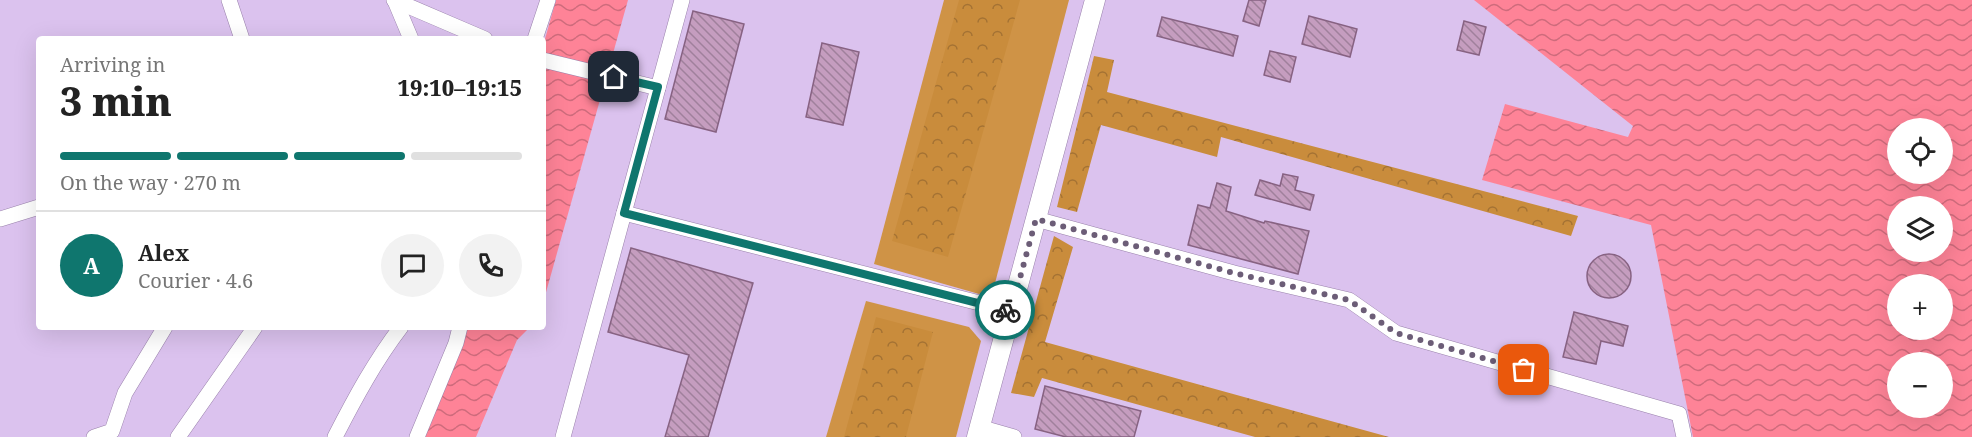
<!DOCTYPE html>
<html lang="en">
<head>
<meta charset="utf-8">
<style>
	:root { --surface:#fff; --page:#f2f2f2; --text:#222; --muted:#767676; --line:#e0e0e0; --accent:#0f766e }
	body { margin:0; font-family:"Noto Serif",serif; background:var(--page); color:var(--text); height:100vh; display:flex; flex-direction:column; font-size:22px; white-space:nowrap }
	* { box-sizing:border-box; margin:0 }
	p { font-size:20px; color:var(--muted) }
	.icon { flex:none; width:33px; height:33px; fill:none; stroke:currentColor; stroke-width:2; stroke-linecap:round; stroke-linejoin:round }
	.map { position:relative; flex:1; overflow:hidden }
	.sheet { position:absolute; left:36px; top:36px; width:510px; height:294px; display:flex; flex-direction:column; background:var(--surface); border-radius:6px; box-shadow:0 6px 24px #0002 }
	.sheet>* { flex:none }
	.tools { position:absolute; left:1887px; top:118px; display:grid; gap:12px }
	.tools a { display:grid; place-items:center; width:66px; height:66px; border-radius:50%; background:var(--surface); box-shadow:0 6px 24px #0002; font-size:30px }
	.pin { position:absolute; display:grid; place-items:center; width:51px; height:51px; color:#fff; margin:-26px; border-radius:12px; box-shadow:0 3px 9px #0006 }
	.courier { position:absolute; display:grid; place-items:center; width:60px; height:60px; margin:-30px; border:4px solid #0f766e; border-radius:50%; background:#fff; color:#222; box-shadow:0 2px 8px #0007 }
	.head em { font-style:normal; font-weight:800 }
	.head div { display:flex; flex-direction:column-reverse }
	.head { display:flex; align-items:center; justify-content:space-between; height:102px; padding:0 24px }
	h1 { font-size:39px; font-weight:800; line-height:45px }
	.bar { display:grid; grid-template-columns:repeat(4,1fr); gap:9px 6px; align-content:center; height:72px; padding:0 24px }
	.bar i { height:8px; border-radius:4px; background:var(--line) }
	.bar .selected { background:var(--accent) }
	.bar p { grid-column:span 4 }
	.line { display:flex; align-items:center; gap:15px; padding:0 24px; border-top:2px solid var(--line) }
	.line div { flex:1 }
	.round { display:grid; place-items:center; flex:none; width:63px; height:63px; border-radius:32px; background:var(--page) }
	.map>svg:first-child { display:block }
	.green { fill:#cf9346 }
	.forest { fill:url(#forest-crowns) }
	.water { fill:url(#water-waves); fill-rule:evenodd }
	.building { fill:url(#building-back-hatch); stroke:#876282; stroke-width:1.5 }
	.lines { fill:none; stroke-linecap:round; stroke-linejoin:round }
	.minor-casing { stroke:#9981ab; stroke-width:16 }
	.tertiary-casing { stroke:#9981ab; stroke-width:21 }
	.minor { stroke:#fff; stroke-width:15 }
	.tertiary { stroke:#fff; stroke-width:20 }
	.done { stroke:#6c5d77; stroke-width:6; stroke-dasharray:0 10.8 }
	.route { stroke:#0f766e; stroke-width:8 }
</style>
</head>
<body>
<div class="map">
<svg width="1972" height="437" viewBox="0 0 1972 437">
	<defs>
		<pattern id="forest-crowns" width="20" height="18" patternUnits="userSpaceOnUse" patternTransform="scale(1.5)"><rect width="20" height="18" fill="#c98c3c"/><path d="M2 6a3 3 0 1 1 6 0M12 15a3 3 0 1 1 6 0" fill="none" stroke="#a47233"/></pattern>
		<pattern id="water-waves" width="16" height="10" patternUnits="userSpaceOnUse" patternTransform="scale(1.5)"><rect width="16" height="10" fill="#fe8397"/><path d="M0 5q4-4 8 0t8 0" fill="none" stroke="#ce6b7c"/></pattern>
		<pattern id="building-back-hatch" width="6" height="6" patternUnits="userSpaceOnUse" patternTransform="scale(1.5)"><rect width="6" height="6" fill="#c59dbf"/><path d="M-1 5l2 2M0 0l6 6M5-1l2 2" fill="none" stroke="#a0809c"/></pattern>
	</defs>
	<rect width="100%" height="100%" fill="#dbc2ee"/>
	<g class="green">
		<polygon points="944,0 1069,0 994,287 979,294 874,264"/>
		<polygon points="866,301 969,327 981,341 956,437 826,437"/>
	</g>
	<g class="forest">
		<polygon points="959,0 1020,0 948,257 892,241"/>
		<polygon points="1094,56 1114,60 1107,92 1578,216 1571,236 1221,137 1217,157 1101,125 1077,212 1057,207"/>
		<polygon points="1054,236 1073,247 1045,342 1389,437 1255,437 1042,378 1034,397 1011,393"/>
		<polygon points="876,317 933,332 906,437 844,437"/>
	</g>
	<g class="water">
		<polygon points="556,0 628,0 543,303 543,46"/>
		<path d="M1474,0h498v437h-279l-42,-212 -169,-45 23,-76 123,33 5,-11zM1898,129h44v45h-44zM1898,207h44v45h-44zM1898,285h44v45h-44zM1898,363h44v45h-44z"/>
		<polygon points="466,327 530,327 517,340 476,437 424,437"/>
	</g>
	<g class="building">
		<polygon points="1249,0 1266,0 1259,26 1243,21"/>
		<polygon points="693,11 744,24 716,132 665,119"/>
		<polygon points="1309,16 1357,29 1350,57 1302,44"/>
		<polygon points="1162,17 1238,36 1233,56 1157,36"/>
		<polygon points="1464,21 1486,27 1479,55 1457,50"/>
		<polygon points="822,43 859,52 843,125 806,117"/>
		<polygon points="1270,51 1296,57 1290,82 1264,75"/>
		<polygon points="1283,174 1298,177 1295,190 1314,195 1310,210 1255,195 1260,180 1280,186"/>
		<polygon points="1217,183 1231,187 1226,211 1264,223 1265,221 1309,231 1298,274 1188,245 1198,205 1210,208"/>
		<polygon points="631,248 753,283 708,437 665,437 689,355 608,332"/>
		<circle cx="1609" cy="276" r="22"/>
		<polygon points="1574,312 1628,326 1623,346 1601,341 1596,364 1563,357"/>
		<polygon points="1045,386 1141,411 1134,437 1066,437 1035,429"/>
	</g>
	<g class="lines">
		<defs>
			<g id="minor">
				<polyline points="229,0 242,39"/>
				<polyline points="394,0 485,39"/>
				<polyline points="395,1 411,39"/>
				<polyline points="535,39 548,0"/>
				<polyline points="543,60 658,88"/>
				<polyline points="624,213 1011,311"/>
				<polyline points="0,219 39,207"/>
				<polyline points="1036,219 1234,273 1349,300 1396,333 1679,414 1684,437"/>
				<polyline points="979,427 1014,437"/>
				<polyline points="94,437 112,431 125,393 165,327"/>
				<polyline points="178,437 255,327"/>
				<path d="M335,437c20,-39 40,-76 66,-110"/>
				<polyline points="417,437 456,343 460,327"/>
				<polyline points="563,437 682,0"/>
			</g>
			<polyline id="tertiary" points="977,437 1095,0"/>
		</defs>
		<use href="#minor" class="minor-casing"/>
		<use href="#tertiary" class="tertiary-casing"/>
		<use href="#minor" class="minor"/>
		<use href="#tertiary" class="tertiary"/>
	</g>
	<g class="lines">
		<polyline class="done" points="1005,310 1011,311 1036,219 1234,273 1349,300 1396,333 1524,370"/>
		<polyline class="route" points="614,77 658,87 624,213 1005,310"/>
	</g>
</svg>
<div class="tools">
<a><svg class="icon" aria-label="locate" viewBox="0 0 24 24"><circle cx="12" cy="12" r="6"/><path d="M12 2v4M12 18v4M2 12h4M18 12h4"/></svg></a>
<a><svg class="icon" aria-label="layers" viewBox="0 0 24 24"><path d="M12 4l9 5-9 5-9-5zM3 14l9 5 9-5"/></svg></a>
<a>+</a>
<a>−</a>
</div>
<div class="pin" style="left:1524px;top:370px;background:#ea580c"><svg class="icon" aria-label="bag" viewBox="0 0 24 24"><path d="M5 8h14l-1 12H6zM9 8a3 3 0 0 1 6 0"/></svg></div>
<div class="pin" style="left:614px;top:77px;background:#1f2937"><svg class="icon" aria-label="home" viewBox="0 0 24 24"><path d="M3 11l9-7 9 7M6 9v11h12V9"/></svg></div>
<div class="courier" style="left:1005px;top:310px"><svg class="icon" aria-label="bike" viewBox="0 0 24 24"><circle cx="6" cy="16" r="4"/><circle cx="18" cy="16" r="4"/><path d="M6 16l4-8h5l3 8M10 8l3 8H6M13 5h3"/></svg></div>
<section class="sheet">
<div class="head"><div><h1>3 min</h1><p>Arriving in</p></div><em>19:10–19:15</em></div>
<div class="bar"><i class="selected"></i><i class="selected"></i><i class="selected"></i><i></i><p>On the way · 270 m</p></div>
<div class="line" style="height:108px"><b class="round" style="background:var(--accent);color:#fff">A</b><div><b>Alex</b><p>Courier · 4.6</p></div><a class="round"><svg class="icon" aria-label="chat" viewBox="0 0 24 24"><path d="M4 5h16v11H9l-5 4z"/></svg></a><a class="round"><svg class="icon" aria-label="phone" viewBox="0 0 24 24"><path d="M5 4h4l2 5-3 2q2 4 5 5l2-3 5 2v4C11 20 4 13 5 4z"/></svg></a></div>
</section>
</div>
</body>
</html>
